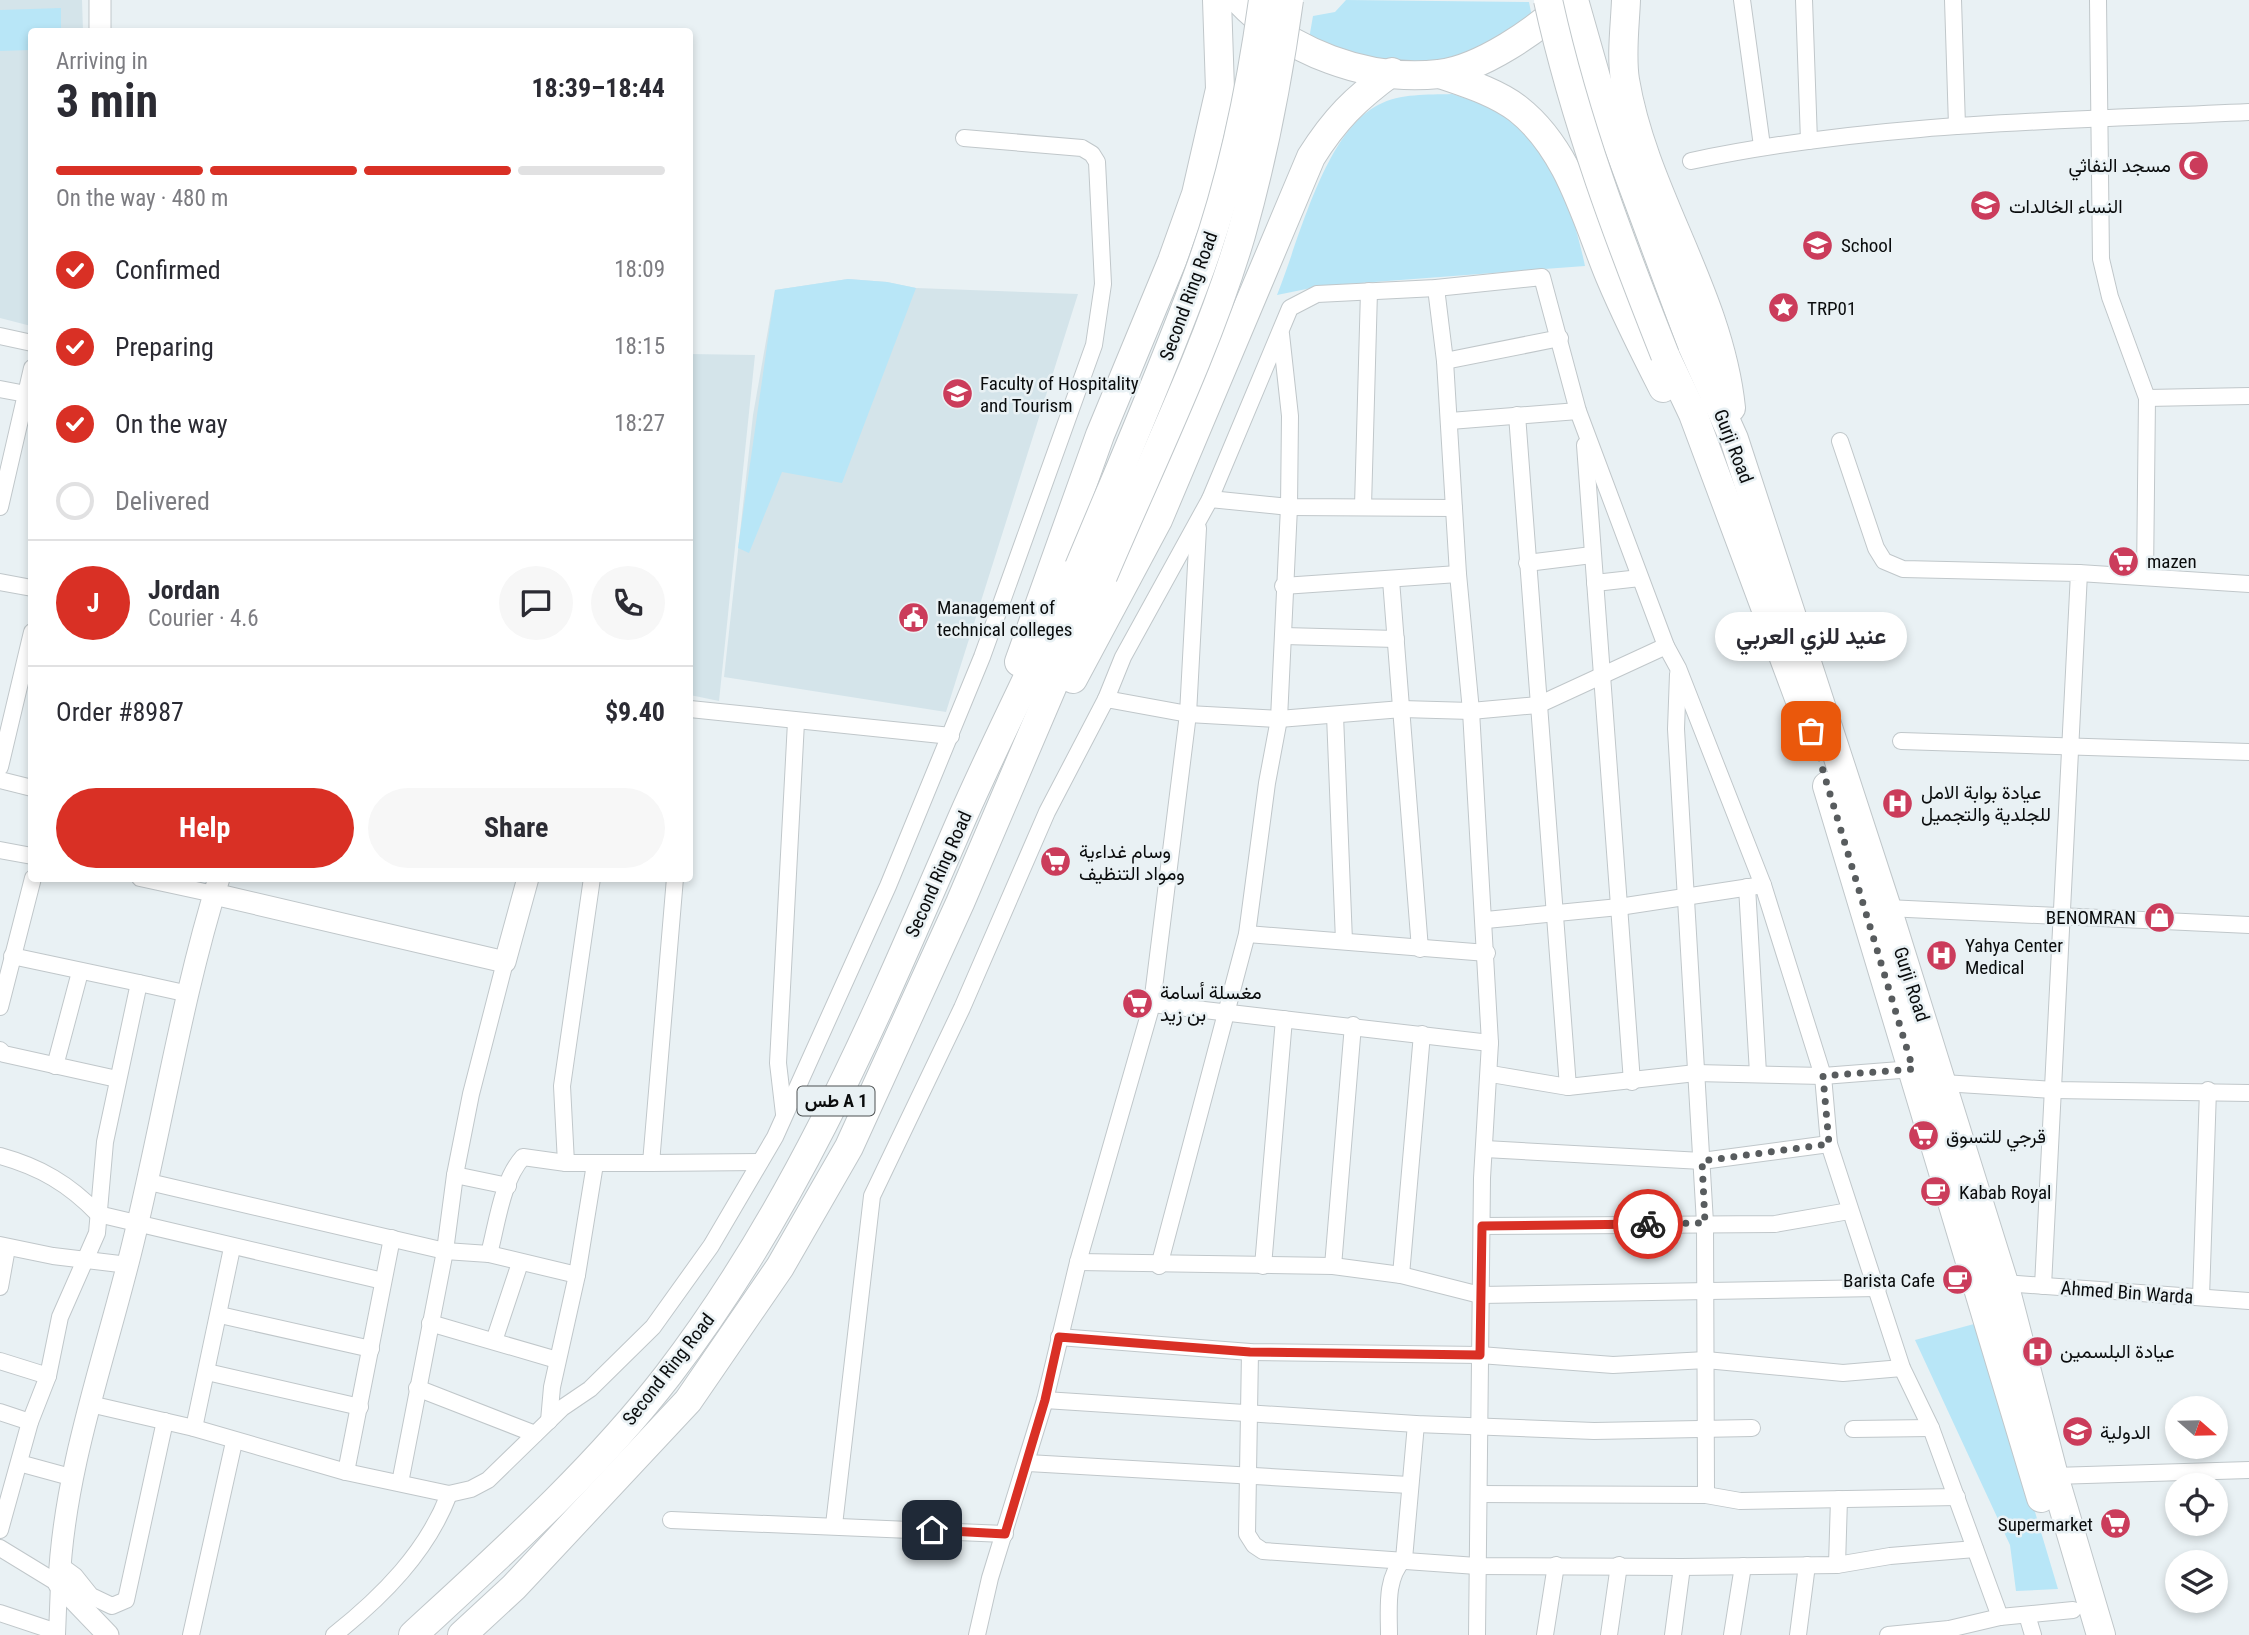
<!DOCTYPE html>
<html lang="en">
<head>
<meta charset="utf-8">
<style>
	:root { --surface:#fff; --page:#f7f7f7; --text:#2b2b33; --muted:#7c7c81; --line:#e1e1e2; --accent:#d93025 }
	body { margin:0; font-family:"Roboto Condensed",Vazirmatn,sans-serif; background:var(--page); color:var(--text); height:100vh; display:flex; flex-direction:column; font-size:26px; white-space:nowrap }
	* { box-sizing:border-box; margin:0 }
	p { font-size:23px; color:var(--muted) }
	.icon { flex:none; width:38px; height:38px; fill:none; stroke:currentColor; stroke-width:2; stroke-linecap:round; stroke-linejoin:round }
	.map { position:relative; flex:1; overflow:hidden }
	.details { position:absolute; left:28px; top:28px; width:665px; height:854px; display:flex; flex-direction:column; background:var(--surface); border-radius:7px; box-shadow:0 4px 10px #0003 }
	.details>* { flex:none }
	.needle { width:46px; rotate:110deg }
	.controls { position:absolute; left:2165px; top:1396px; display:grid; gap:14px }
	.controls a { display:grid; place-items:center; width:63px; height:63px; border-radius:50%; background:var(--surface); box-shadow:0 4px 10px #0003; font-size:35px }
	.pin { position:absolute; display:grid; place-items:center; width:60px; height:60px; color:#fff; margin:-30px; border-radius:14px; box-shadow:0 4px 10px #0006 }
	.courier { position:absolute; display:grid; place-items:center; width:70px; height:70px; margin:-35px; border:5px solid #d93025; border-radius:50%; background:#fff; color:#222; box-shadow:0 2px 9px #0007 }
	.bubble { position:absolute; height:49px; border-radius:24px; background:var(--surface); box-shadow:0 4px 10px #0003; font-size:23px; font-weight:700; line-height:49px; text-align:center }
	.head em { font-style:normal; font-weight:700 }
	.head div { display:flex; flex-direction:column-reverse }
	.head { display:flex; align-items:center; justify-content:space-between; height:119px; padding:0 28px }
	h1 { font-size:46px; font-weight:700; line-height:52px }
	.bar { display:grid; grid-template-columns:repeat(4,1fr); gap:10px 7px; align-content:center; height:84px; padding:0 28px }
	.bar i { height:9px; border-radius:5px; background:var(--line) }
	.bar .selected { background:var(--accent) }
	.bar p { grid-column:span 4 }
	.line { display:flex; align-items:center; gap:18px; padding:0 28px; border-top:2px solid var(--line) }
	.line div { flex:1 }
	.round { display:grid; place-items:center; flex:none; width:74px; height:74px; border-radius:37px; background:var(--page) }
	ol { padding:0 28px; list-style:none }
	li { display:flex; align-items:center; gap:21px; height:77px }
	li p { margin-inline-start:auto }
	li .icon { padding:7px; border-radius:50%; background:var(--accent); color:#fff; stroke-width:4 }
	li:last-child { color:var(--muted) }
	li i { width:38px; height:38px; border:4px solid var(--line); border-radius:50% }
	.cta { display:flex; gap:14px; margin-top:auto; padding:14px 28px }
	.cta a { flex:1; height:80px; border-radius:42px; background:var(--accent); color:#fff; font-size:28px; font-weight:700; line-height:80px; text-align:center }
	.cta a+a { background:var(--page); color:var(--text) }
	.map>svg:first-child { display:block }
	.built { fill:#d4e4ea }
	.green { fill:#b8e6f7 }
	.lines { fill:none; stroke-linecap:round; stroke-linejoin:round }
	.street-casing { stroke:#c0c7ca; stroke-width:18 }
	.secondary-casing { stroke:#c0c7ca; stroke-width:23 }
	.highway-casing { stroke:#c0c7ca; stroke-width:30 }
	.street { stroke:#fff; stroke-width:16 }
	.secondary { stroke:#fff; stroke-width:21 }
	.highway { stroke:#fff; stroke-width:28 }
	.highway-bridge-casing { stroke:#c0c7ca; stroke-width:30; stroke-linecap:butt }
	.highway-bridge { stroke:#fff; stroke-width:28 }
	.done { stroke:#585c5e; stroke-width:7; stroke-dasharray:0 12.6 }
	.route { stroke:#d93025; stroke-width:9 }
	.labels { text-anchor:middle; stroke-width:5; stroke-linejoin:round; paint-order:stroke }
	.shield { fill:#e9f1f4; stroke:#4d5152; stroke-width:2 }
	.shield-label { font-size:18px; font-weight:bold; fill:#0a0c0d }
	.poi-label { font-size:19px; fill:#0a0c0d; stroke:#e9f1f4; text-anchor:start }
	.street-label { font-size:19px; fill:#0a0c0d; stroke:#e9f1f4 }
</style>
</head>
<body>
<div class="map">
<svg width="2249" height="1635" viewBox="0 0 2249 1635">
	<rect width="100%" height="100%" fill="#e9f1f4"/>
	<g class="built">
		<polygon points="0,0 82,0 83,31 32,32 31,326 0,318"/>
		<polygon points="848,279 887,282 916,288 1078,294 946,712 724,677 753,415 775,290"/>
		<polygon points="690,354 755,355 719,701 690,695"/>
	</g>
	<g class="green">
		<polygon points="1346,0 1529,2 1532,17 1487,49 1409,68 1345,56 1309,39 1313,16 1335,12"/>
		<polygon points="61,8 61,31 32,32 31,50 0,51 0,10"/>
		<path d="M1452,94c22,7 50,16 68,32 37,33 55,93 65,140l-264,20 -44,9c22,-54 47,-162 101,-190 23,-12 49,-10 74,-11z"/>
		<polygon points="848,279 887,282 916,288 842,483 782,472 749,553 738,548 775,290"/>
		<polygon points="1974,1324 2004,1408 2058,1589 2016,1591 2010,1545 1915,1340"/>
	</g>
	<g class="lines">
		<defs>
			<g id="street">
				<polyline points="1742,0 1762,146"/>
				<polyline points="1804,0 1809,141"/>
				<polyline points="1953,0 1957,126"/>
				<polyline points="2098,0 2101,259 2110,297 2147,398 2145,577"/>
				<path d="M1691,161c183,-39 372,-40 558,-49"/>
				<polyline points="1436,288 1445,361 1458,574 1471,711 1490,1043 1482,1178 1477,1635"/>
				<polyline points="0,336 32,343"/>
				<polyline points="1445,361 1560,338"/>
				<polyline points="0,389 26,394"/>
				<polyline points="2147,398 2249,396"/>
				<polyline points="1517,415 1568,1087"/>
				<polyline points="1450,421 1578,411"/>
				<polyline points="1840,441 1876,548 1884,561 1903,569 2079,573 2043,1286"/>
				<polyline points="1585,445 1632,1082"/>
				<polyline points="1210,499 1289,507 1454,508"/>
				<polyline points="1363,506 1369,291"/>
				<polyline points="0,507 32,368"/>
				<polyline points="1527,563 1592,555"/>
				<polyline points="2079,573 2249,584"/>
				<polyline points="1391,580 1420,949"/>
				<polyline points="0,582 32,588"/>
				<polyline points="1595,583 1640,578"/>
				<polyline points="1283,586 1458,574"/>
				<polyline points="1284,636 1396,639"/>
				<polyline points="1678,674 1676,729 1705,1223 1706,1495"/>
				<polyline points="1106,699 1123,657 1210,499 1290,308 1317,294 1436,288 1542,277 1578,411 1666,646 1678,668 1763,885 1823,1076 1829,1144 1902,1368 1931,1428 2000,1617"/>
				<polyline points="690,709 951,736"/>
				<polyline points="1335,715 1344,941"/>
				<polyline points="1901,741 2249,752"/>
				<polyline points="0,767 32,632"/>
				<polyline points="0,780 32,788"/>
				<polyline points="0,850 32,856"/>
				<polyline points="140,878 214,894"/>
				<polyline points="675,878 651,1163 760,1162"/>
				<polyline points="1747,887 1758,1073"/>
				<polyline points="1887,908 2249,925"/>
				<polyline points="1486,920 1619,907 1763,885"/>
				<polyline points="1247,934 1487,953"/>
				<polyline points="12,956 139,983"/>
				<polyline points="1152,1004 1490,1043"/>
				<polyline points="0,1007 33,878"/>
				<polyline points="0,1050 4,1054 117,1079"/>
				<polyline points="55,1066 80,972"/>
				<polyline points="1491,1074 1568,1087 1696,1073 1823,1076 1913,1069"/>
				<polyline points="1943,1083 2054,1090 2249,1093"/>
				<polyline points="784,1114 778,1063 796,722"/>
				<polyline points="1485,1149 1702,1161 1829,1144"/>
				<path d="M0,1156c40,11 69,28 98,58l285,67"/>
				<polyline points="566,1163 562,1086 592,878"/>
				<polyline points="455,1175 508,1186"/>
				<polyline points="149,1182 445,1251 489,1254 577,1275"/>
				<polyline points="1482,1226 1775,1224 1849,1211"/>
				<polyline points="0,1245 53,1256 128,1265"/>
				<path d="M489,1254c8,-30 13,-74 34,-97l43,6h85"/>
				<polyline points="1078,1262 1333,1266 1401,1275 1480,1295 1878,1288"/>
				<polyline points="1159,1266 1247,934 1267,783 1279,719 1289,507 1290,416 1281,334"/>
				<polyline points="1263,1266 1284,1019"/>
				<polyline points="1333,1266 1353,1025"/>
				<polyline points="1401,1275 1422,1034"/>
				<polyline points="2004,1283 2249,1301"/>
				<polyline points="0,1287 7,1248"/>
				<polyline points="2201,1297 2208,1090"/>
				<polyline points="220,1315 371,1349"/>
				<polyline points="430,1323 557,1360"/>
				<polyline points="1059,1337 1250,1352 1480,1355 1613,1365 1706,1360 1843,1373 1902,1368"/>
				<polyline points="494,1341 520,1263"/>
				<polyline points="1250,1352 1247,1534 1254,1545 1263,1551 1477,1566 1682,1567 1837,1565 1890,1556 1975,1549"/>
				<polyline points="0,1361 48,1376"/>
				<polyline points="207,1372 360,1407"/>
				<polyline points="417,1388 535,1434"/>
				<polyline points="1045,1400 1416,1424 1594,1431 1752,1428"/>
				<polyline points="90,1404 194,1428 346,1472 449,1494 471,1489 488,1480 562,1408 590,1389 653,1327 711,1246 775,1137 888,886 982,657 1094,345 1103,284 1097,162 1092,154 1082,148 964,138"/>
				<polyline points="0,1412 30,1422"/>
				<polyline points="549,1421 552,1387 577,1275 595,1164"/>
				<polyline points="194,1428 232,1248"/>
				<polyline points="1853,1429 1931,1428"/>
				<polyline points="19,1463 74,1478"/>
				<polyline points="1028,1463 1409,1485"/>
				<polyline points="346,1472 392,1238"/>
				<polyline points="2054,1476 2249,1470"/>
				<polyline points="400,1483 445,1251 455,1175 471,1094 505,962"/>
				<polyline points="1479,1494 1706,1495 1740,1501 1957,1497"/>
				<polyline points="671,1520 1005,1534"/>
				<polyline points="834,1525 872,1196 962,1008 1047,812 1106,699 1188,714 1279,719 1402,709 1471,711 1538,705 1666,646"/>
				<polyline points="0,1530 30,1422 48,1376 60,1317 97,1233 105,1142 139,983 189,994"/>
				<polyline points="0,1548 59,1584 57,1635"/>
				<polyline points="60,1565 75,1576 91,1596 112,1606 126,1600 165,1421"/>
				<polyline points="1837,1565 1839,1499"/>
				<polyline points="0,1613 57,1632"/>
				<polyline points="2027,1615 2033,1635"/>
				<polyline points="191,1635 234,1442"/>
				<path d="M334,1635c48,-38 93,-83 115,-141"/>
				<polyline points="977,1635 990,1578 1045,1400 1078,1262 1152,1004 1188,714 1198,528"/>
				<path d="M1389,1635c0,-26 -4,-57 15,-76l12,-135"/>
				<polyline points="1545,1635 1556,1565"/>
				<polyline points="1609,1635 1619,1565"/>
				<polyline points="1673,1635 1682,1567"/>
				<polyline points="1732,1635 1743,1566"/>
				<polyline points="1798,1635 1807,1565"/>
				<polyline points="1888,1635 1949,1629 2000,1617 2073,1610"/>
			</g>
			<g id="secondary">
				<polyline points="100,0 100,32"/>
				<polyline points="214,894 505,962 528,878"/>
				<path d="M108,1635l-49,-51c5,-118 48,-231 75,-345 29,-119 48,-243 85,-361"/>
			</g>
			<g id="highway">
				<path d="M1239,0c49,52 128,82 200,74 41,-5 100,-44 128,-74"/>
				<polyline points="1574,0 1607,116 1691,343 1734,439 1887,908 2004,1283 2054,1476 2101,1635"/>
				<path d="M1626,0c-1,26 -5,54 -1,80 19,114 94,212 106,328"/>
				<path d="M1440,74c26,9 56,18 78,35 51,40 68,110 92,168 16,38 34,74 53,111"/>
				<polyline points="1665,355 1693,414 1806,717"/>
				<polyline points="1019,662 1100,435 1172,261 1196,194 1220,89 1217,0"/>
				<path d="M1073,679l85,-159 153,-363c24,-38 44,-58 81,-85"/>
				<polyline points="1827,786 2041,1498"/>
				<path d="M413,1635c89,-82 181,-164 255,-260 132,-173 209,-361 295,-559 37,-84 79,-165 116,-249"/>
				<polyline points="462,1635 514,1587 688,1401 780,1267 849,1147 960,903 1074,636 1103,576"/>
			</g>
		</defs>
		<use href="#street" class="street-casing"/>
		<use href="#secondary" class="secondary-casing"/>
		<use href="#highway" class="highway-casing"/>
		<use href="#street" class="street"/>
		<use href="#secondary" class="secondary"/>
		<use href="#highway" class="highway"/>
		<defs>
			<g id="highway-bridge">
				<path d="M1548,0c27,123 71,239 117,355"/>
				<path d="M1079,567c40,-96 81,-190 117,-287 34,-90 54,-185 67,-280"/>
				<path d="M1103,576c47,-111 104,-226 138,-341 22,-77 37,-155 48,-235"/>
			</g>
		</defs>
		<use href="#highway-bridge" class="highway-bridge-casing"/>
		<use href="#highway-bridge" class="highway-bridge"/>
	</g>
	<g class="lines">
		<polyline class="done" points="1648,1224 1705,1223 1702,1161 1829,1144 1823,1076 1913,1069 1811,731"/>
		<polyline class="route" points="932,1530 1005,1534 1045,1400 1059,1337 1250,1352 1480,1355 1482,1226 1648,1224"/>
	</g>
	<defs>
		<symbol id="mosque-disc" viewBox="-11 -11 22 22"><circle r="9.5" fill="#cb3c5b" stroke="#e9f1f4"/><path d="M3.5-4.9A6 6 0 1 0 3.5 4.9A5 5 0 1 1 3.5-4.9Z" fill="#fff"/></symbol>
		<symbol id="school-disc" viewBox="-11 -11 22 22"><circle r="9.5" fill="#cb3c5b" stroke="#e9f1f4"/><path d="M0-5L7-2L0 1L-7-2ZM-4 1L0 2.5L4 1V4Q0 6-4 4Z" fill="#fff"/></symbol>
		<symbol id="sight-disc" viewBox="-11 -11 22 22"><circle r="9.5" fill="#cb3c5b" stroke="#e9f1f4"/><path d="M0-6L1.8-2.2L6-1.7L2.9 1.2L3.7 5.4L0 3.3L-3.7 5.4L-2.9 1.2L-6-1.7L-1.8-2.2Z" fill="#fff"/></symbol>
		<symbol id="university-disc" viewBox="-11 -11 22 22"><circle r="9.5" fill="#cb3c5b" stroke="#e9f1f4"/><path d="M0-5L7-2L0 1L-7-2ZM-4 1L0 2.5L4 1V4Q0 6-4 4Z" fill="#fff"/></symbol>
		<symbol id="supermarket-disc" viewBox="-11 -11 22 22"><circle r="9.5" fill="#cb3c5b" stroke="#e9f1f4"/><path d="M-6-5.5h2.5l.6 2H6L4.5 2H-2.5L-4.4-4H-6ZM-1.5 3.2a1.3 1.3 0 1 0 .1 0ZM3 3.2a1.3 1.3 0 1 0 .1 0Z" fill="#fff"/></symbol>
		<symbol id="civic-disc" viewBox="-11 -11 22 22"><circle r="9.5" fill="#cb3c5b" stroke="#e9f1f4"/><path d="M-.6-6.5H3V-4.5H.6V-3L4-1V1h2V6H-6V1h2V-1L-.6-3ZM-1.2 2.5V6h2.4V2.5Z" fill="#fff"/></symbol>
		<symbol id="hospital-disc" viewBox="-11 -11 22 22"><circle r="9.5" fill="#cb3c5b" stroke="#e9f1f4"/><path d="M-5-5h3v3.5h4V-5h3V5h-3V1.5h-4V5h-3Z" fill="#fff"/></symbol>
		<symbol id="shop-disc" viewBox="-11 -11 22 22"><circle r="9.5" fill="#cb3c5b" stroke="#e9f1f4"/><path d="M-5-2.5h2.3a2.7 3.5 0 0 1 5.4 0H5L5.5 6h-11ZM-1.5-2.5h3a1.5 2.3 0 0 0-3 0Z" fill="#fff"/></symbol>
		<symbol id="cafe-disc" viewBox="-11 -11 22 22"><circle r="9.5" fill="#cb3c5b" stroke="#e9f1f4"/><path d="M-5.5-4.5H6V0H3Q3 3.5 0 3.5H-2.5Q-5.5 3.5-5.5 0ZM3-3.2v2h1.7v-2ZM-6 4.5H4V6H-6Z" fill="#fff"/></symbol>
	</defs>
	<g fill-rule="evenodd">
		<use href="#mosque-disc" x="2176" y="148" width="35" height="35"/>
		<use href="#school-disc" x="1968" y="188" width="35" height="35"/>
		<use href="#school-disc" x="1800" y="228" width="35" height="35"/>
		<use href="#sight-disc" x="1766" y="290" width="35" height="35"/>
		<use href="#university-disc" x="940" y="376" width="35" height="35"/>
		<use href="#supermarket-disc" x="2106" y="544" width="35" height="35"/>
		<use href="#civic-disc" x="896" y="600" width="35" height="35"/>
		<use href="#hospital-disc" x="1880" y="786" width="35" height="35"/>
		<use href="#supermarket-disc" x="1038" y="844" width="35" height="35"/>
		<use href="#shop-disc" x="2142" y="900" width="35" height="35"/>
		<use href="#hospital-disc" x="1924" y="938" width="35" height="35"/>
		<use href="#supermarket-disc" x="1120" y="986" width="35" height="35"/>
		<use href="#supermarket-disc" x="1906" y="1118" width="35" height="35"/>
		<use href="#cafe-disc" x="1918" y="1174" width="35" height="35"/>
		<use href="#cafe-disc" x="1940" y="1262" width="35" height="35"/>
		<use href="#hospital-disc" x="2020" y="1334" width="35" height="35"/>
		<use href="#school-disc" x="2060" y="1414" width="35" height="35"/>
		<use href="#supermarket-disc" x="2098" y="1506" width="35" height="35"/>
	</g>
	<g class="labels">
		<rect class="shield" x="797.5" y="1086.5" width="77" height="29" rx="5"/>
		<g class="shield-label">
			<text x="836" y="1107">طس A 1</text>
		</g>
		<g class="poi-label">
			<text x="2171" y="172" text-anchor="end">مسجد النفاثي</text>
			<text x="2009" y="213">النساء الخالدات</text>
			<text x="1841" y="252">School</text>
			<text x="1807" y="315">TRP01</text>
			<text x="980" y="390">Faculty of Hospitality<tspan x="980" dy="22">and Tourism</tspan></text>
			<text x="2147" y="568">mazen</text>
			<text x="937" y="614">Management of<tspan x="937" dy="22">technical colleges</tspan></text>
			<text x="1921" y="799">عيادة بوابة الامل<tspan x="1921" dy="22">للجلدية والتجميل</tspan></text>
			<text x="1079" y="858">وسام غداءية<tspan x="1079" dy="22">ومواد التنظيف</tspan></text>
			<text x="2136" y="924" text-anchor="end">BENOMRAN</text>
			<text x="1965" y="952">Yahya Center<tspan x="1965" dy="22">Medical</tspan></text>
			<text x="1160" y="999">مغسلة أسامة<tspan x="1160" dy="22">بن زيد</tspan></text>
			<text x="1946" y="1143">قرجي للتسوق</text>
			<text x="1959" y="1199">Kabab Royal</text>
			<text x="1935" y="1287" text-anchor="end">Barista Cafe</text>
			<text x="2060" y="1358">عيادة البلسمين</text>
			<text x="2100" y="1439">الدولية</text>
			<text x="2093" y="1531" text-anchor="end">Supermarket</text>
		</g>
		<g class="street-label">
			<text transform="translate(1188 296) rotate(-70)" y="7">Second Ring Road</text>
			<text transform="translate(1734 446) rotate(69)" y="7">Gurji Road</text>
			<text transform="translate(938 874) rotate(-66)" y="7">Second Ring Road</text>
			<text transform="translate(1912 984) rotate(72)" y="7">Gurji Road</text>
			<text transform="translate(2127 1292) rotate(4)" y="7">Ahmed Bin Warda</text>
			<text transform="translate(668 1369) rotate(-52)" y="7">Second Ring Road</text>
		</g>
	</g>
</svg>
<div class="controls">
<a><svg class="needle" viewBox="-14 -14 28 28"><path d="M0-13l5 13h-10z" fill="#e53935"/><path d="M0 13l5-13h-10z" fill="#7c7c81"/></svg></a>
<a><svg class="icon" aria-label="locate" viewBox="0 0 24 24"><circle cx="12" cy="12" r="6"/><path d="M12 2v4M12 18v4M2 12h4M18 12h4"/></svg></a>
<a><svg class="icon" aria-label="layers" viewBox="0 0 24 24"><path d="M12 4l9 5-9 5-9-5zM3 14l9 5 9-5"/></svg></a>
</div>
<div class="pin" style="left:1811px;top:731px;background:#ea580c"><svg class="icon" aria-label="bag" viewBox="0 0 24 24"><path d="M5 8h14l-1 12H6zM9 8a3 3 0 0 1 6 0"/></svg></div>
<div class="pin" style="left:932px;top:1530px;background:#1f2937"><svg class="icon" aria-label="home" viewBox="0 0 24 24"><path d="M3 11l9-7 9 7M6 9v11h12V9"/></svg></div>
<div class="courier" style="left:1648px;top:1224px"><svg class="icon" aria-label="bike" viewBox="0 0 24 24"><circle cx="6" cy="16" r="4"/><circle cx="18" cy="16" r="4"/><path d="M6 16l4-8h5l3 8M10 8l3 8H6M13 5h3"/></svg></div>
<div class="bubble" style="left:1715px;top:612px;width:192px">عنيد للزي العربي</div>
<section class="details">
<div class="head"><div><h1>3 min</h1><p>Arriving in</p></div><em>18:39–18:44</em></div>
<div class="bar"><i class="selected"></i><i class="selected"></i><i class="selected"></i><i></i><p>On the way · 480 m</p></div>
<ol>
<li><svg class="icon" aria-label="check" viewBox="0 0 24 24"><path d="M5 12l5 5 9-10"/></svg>Confirmed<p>18:09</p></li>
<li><svg class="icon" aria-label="check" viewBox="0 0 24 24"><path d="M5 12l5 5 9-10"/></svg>Preparing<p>18:15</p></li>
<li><svg class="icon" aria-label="check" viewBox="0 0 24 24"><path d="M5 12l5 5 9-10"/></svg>On the way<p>18:27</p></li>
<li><i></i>Delivered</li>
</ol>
<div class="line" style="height:126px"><b class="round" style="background:var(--accent);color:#fff">J</b><div><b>Jordan</b><p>Courier · 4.6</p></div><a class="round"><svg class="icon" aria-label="chat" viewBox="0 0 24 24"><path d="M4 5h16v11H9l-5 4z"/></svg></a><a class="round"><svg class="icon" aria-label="phone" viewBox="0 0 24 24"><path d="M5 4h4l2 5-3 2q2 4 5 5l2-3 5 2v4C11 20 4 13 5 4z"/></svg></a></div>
<div class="line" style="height:91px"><div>Order #8987</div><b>$9.40</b></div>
<div class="cta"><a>Help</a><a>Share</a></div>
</section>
</div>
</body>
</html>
